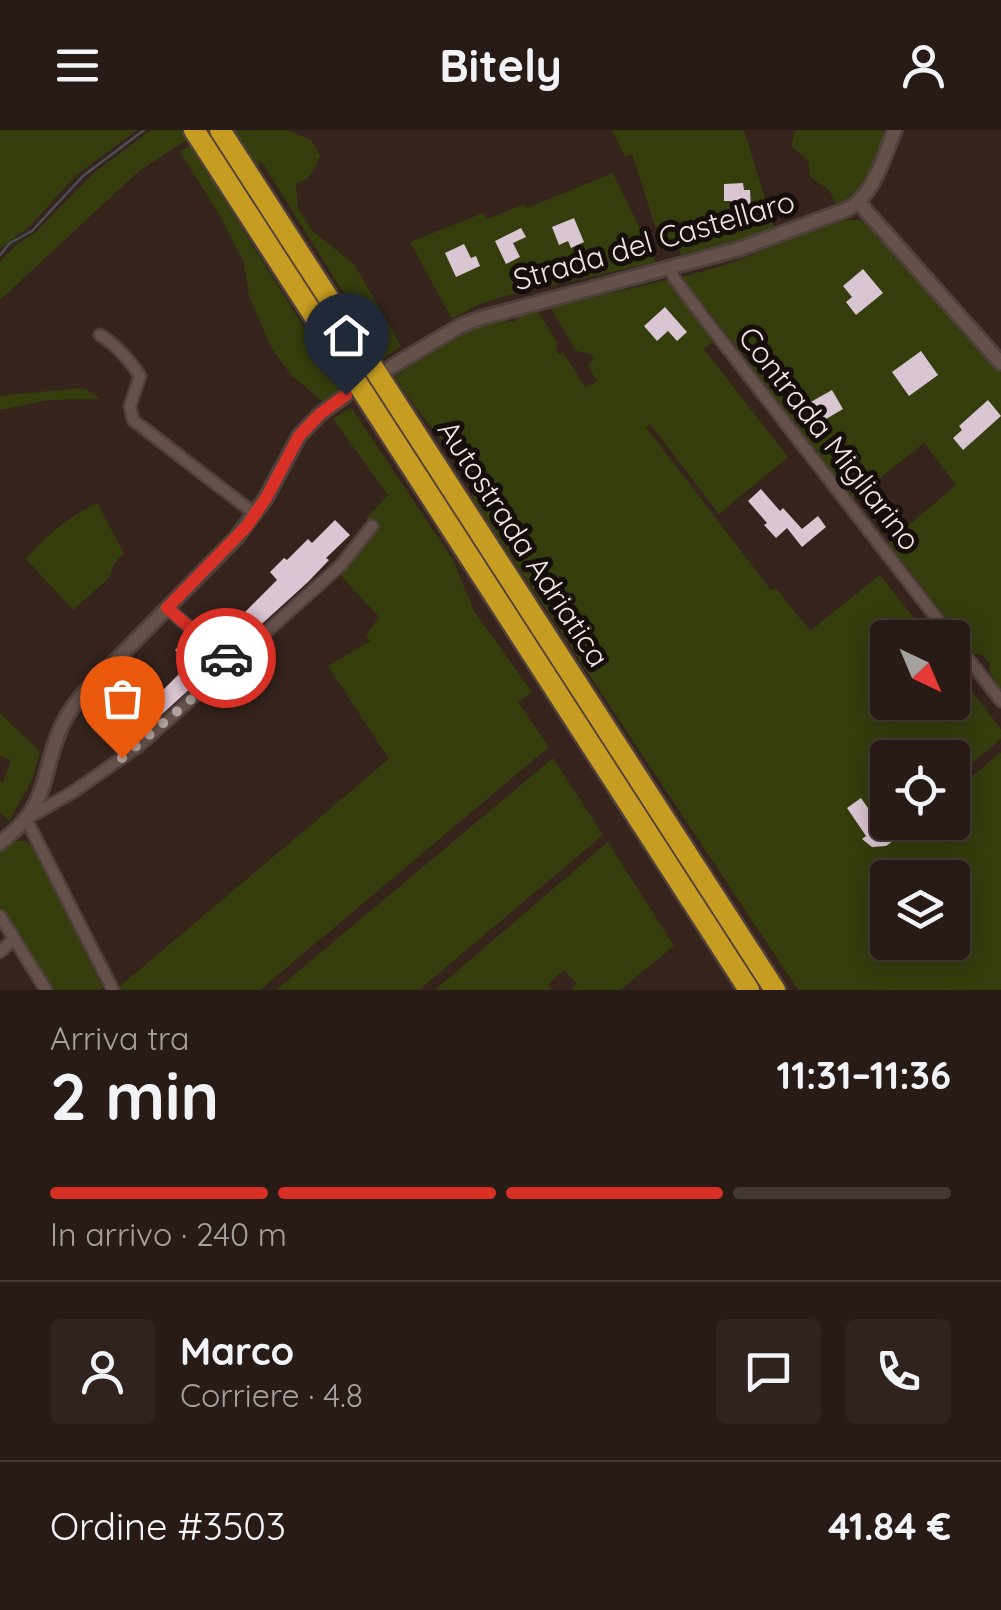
<!DOCTYPE html>
<html lang="it">
<head>
<meta charset="utf-8">
<style>
	:root { --surface:#281a15; --page:#30231e; --text:#f1f3f6; --muted:#a5a1a0; --line:#443834; --accent:#d93025 }
	body { margin:0; font-family:Quicksand,sans-serif; background:var(--page); color:var(--text); height:100vh; display:flex; flex-direction:column; font-size:38px; white-space:nowrap }
	* { box-sizing:border-box; margin:0 }
	p { font-size:32px; color:var(--muted) }
	.icon { flex:none; width:55px; height:55px; fill:none; stroke:currentColor; stroke-width:2; stroke-linecap:round; stroke-linejoin:round }
	.map { position:relative; height:860px; overflow:hidden }
	.sheet { display:flex; flex-direction:column; background:var(--surface); flex:1 }
	.sheet>* { flex:none }
	.needle { width:65px; rotate:136deg }
	.tools { position:absolute; left:870px; top:490px; display:grid; gap:20px }
	.tools a { display:grid; place-items:center; width:100px; height:100px; border-radius:10px; background:var(--surface); box-shadow:0 5px 25px #0003,0 0 0 2px var(--line); font-size:50px }
	.pin { position:absolute; display:grid; place-items:center; width:85px; height:85px; color:#fff; margin:-102px -42px; border-radius:50% 50% 50% 0; rotate:-45deg; box-shadow:0 0 10px #0007 }
	.pin .icon { rotate:45deg }
	.courier { position:absolute; display:grid; place-items:center; width:100px; height:100px; margin:-50px; border:8px solid #d93025; border-radius:50%; background:#fff; color:#222; box-shadow:0 2px 12px #0007 }
	.summary em { font-style:normal; font-weight:800 }
	.summary div { display:flex; flex-direction:column-reverse }
	.summary { display:flex; align-items:center; justify-content:space-between; height:170px; padding:0 50px }
	h1 { font-size:65px; font-weight:800; line-height:75px }
	.bar { display:grid; grid-template-columns:repeat(4,1fr); gap:15px 10px; align-content:center; height:120px; padding:0 50px }
	.bar i { height:12px; border-radius:8px; background:var(--line) }
	.bar .on { background:var(--accent) }
	.bar p { grid-column:span 4 }
	.line { display:flex; align-items:center; gap:25px; padding:0 50px; border-top:2px solid var(--line) }
	.line div { flex:1 }
	.round { display:grid; place-items:center; flex:none; width:105px; height:105px; border-radius:10px; background:var(--page) }
	header { display:flex; justify-content:space-between; align-items:center; height:130px; padding:0 50px; background:var(--surface); font-size:45px; font-weight:800 }
	.map>svg:first-child { display:block }
	.green { fill:#353d0d; fill-rule:evenodd }
	.lines { fill:none; stroke-linecap:round; stroke-linejoin:round }
	.stream { stroke:#495056; stroke-width:2.5 }
	.building { fill:#dac5d3 }
	.minor-casing { stroke:#4f403b; stroke-width:15 }
	.tertiary-casing { stroke:#4f403b; stroke-width:18 }
	.motorway-casing { stroke:#4f403b; stroke-width:25 }
	.minor { stroke:#65514a; stroke-width:10 }
	.tertiary { stroke:#65514a; stroke-width:12 }
	.motorway { stroke:#c79d21; stroke-width:20 }
	.done { stroke:#b0a29c; stroke-width:10; stroke-dasharray:0 18 }
	.route { stroke:#d93025; stroke-width:12 }
	.labels { text-anchor:middle; stroke-width:10; stroke-linejoin:round; paint-order:stroke }
	.street-label { font-size:30px; fill:#f2e6e1; stroke:#160e0c }
</style>
</head>
<body>
<header><svg class="icon" aria-label="menu" viewBox="0 0 24 24"><path d="M4 6h16M4 12h16M4 18h16"/></svg>Bitely<svg class="icon" aria-label="person" viewBox="0 0 24 24"><circle cx="12" cy="8" r="4"/><path d="M4 21q1-7 8-7t8 7"/></svg></header>
<div class="map">
<svg width="1001" height="860" viewBox="0 0 1001 860">
	<rect width="100%" height="100%" fill="#35231c"/>
	<g class="green">
		<polygon points="0,0 137,0 75,46 30,96 0,119"/>
		<polygon points="151,0 202,0 139,41 0,170 0,131 16,115 37,101 95,42"/>
		<path d="M211,0h78l22,10 9,15c-5,16 -9,23 -24,29l2,24 14,23 42,33 47,82 -17,12 -122,-196 -44,28 124,198 -20,13 -31,-26 -19,-26 -23,-53 -5,-33 -24,-47 -40,-64z"/>
		<polygon points="612,0 744,0 775,100 681,125 678,116 663,121 632,24 625,27"/>
		<path d="M795,0h85l8,4c-13,26 -20,64 -52,71l-6,-14 -20,-15 -2,-16 -17,-14z"/>
		<polygon points="613,43 656,132 505,166 475,176 452,189 410,112 483,83 487,89 524,74 527,78"/>
		<polygon points="841,90 861,90 871,97 893,122 893,128 898,128 1001,243 1001,559 989,542 990,533 982,525 974,523 888,413 956,355 924,313 854,369 748,232 752,228 749,224 743,225 682,147 728,134"/>
		<path d="M667,150l47,63 -11,5 85,109 -69,57 -69,-90 -4,3 125,163 5,-2 34,43 70,-56 49,62 -41,1v64h64l1,-35 48,62v10l-48,40 -1,-21h-64v64h64l1,-29 48,-41v238h-203l-325,-491 -7,-24 -21,-31 -30,-37 -21,-31c29,-15 75,-54 106,-55 6,0 11,1 16,1l-1,-6 23,-5 20,33 -2,6 3,4 4,-2 22,35 12,-5 -9,-16 6,-8 -3,-4 -15,-3 -26,-44zM888,748h64v64h-64z"/>
		<polygon points="79,258 86,259 100,269 49,270 0,280 0,266"/>
		<polygon points="351,277 453,430 474,481 532,562 518,572 549,617 260,860 121,860 119,857 389,629 328,536 370,511 366,505 379,487 341,446 377,402 366,389 388,365 333,289"/>
		<path d="M97,373l27,50 -10,11 -5,14 -36,32 -47,-51c20,-24 43,-42 71,-56z"/>
		<polygon points="0,583 40,622 33,648 9,691 0,682 0,651 3,652 11,630 0,626"/>
		<polygon points="553,628 603,705 419,860 276,860"/>
		<polygon points="17,711 25,711 33,717 103,858 100,860 53,860 0,776 0,720"/>
		<polygon points="608,712 674,816 620,860 571,860 577,854 564,840 548,854 552,860 435,860"/>
	</g>
	<g class="lines">
		<polyline class="stream" points="0,125 10,113 32,101 83,46 144,0"/>
	</g>
	<g class="building">
		<polygon points="743,53 744,60 750,60 751,78 731,79 731,71 724,71 724,54"/>
		<polygon points="574,88 584,112 571,118 568,111 559,115 552,97"/>
		<polygon points="521,98 526,107 513,113 520,127 506,134 495,111"/>
		<polygon points="464,114 471,128 476,126 480,136 456,147 445,123"/>
		<polygon points="863,139 883,163 856,185 846,172 852,167 843,156"/>
		<polygon points="665,177 687,202 677,211 668,201 657,211 644,196"/>
		<polygon points="921,221 938,245 909,266 892,242"/>
		<polygon points="832,260 843,279 821,292 809,273"/>
		<polygon points="988,270 1001,286 963,320 953,308 962,300 959,296"/>
		<polygon points="761,359 780,381 783,378 802,399 818,386 826,397 802,417 787,398 776,408 764,395 767,393 748,371"/>
		<polygon points="335,390 350,405 326,428 329,430 308,452 253,502 239,488 277,450 270,442 284,428 287,430 308,409 312,413"/>
		<polygon points="187,509 214,537 138,606 116,621 103,608 118,593 120,596 160,556 163,560 188,535 175,520"/>
		<polygon points="861,668 879,694 886,696 888,708 893,711 886,716 872,717 862,709 866,706 847,678"/>
	</g>
	<g class="lines">
		<defs>
			<g id="minor">
				<polyline points="671,139 674,148 704,188 952,508"/>
				<path d="M100,205c15,9 31,26 40,41l-10,30 3,14 122,94"/>
				<polyline points="167,478 233,534"/>
				<polyline points="952,508 1001,571"/>
				<polyline points="0,786 46,860"/>
				<polyline points="0,822 14,809"/>
				<polyline points="113,860 26,689 73,662 139,616 341,435 372,396"/>
			</g>
			<g id="tertiary">
				<polyline points="859,73 1001,233"/>
				<path d="M391,237l69,-41 21,-8 258,-69 109,-40c27,-15 35,-52 47,-79"/>
				<path d="M0,713c10,-8 20,-17 28,-27 18,-25 19,-54 30,-81 5,-15 14,-28 24,-40l154,-157 30,-40 33,-62 21,-22 26,-19"/>
			</g>
			<g id="motorway">
				<polyline points="194,0 749,860"/>
				<polyline points="220,0 775,860"/>
			</g>
		</defs>
		<use href="#minor" class="minor-casing"/>
		<use href="#tertiary" class="tertiary-casing"/>
		<use href="#motorway" class="motorway-casing"/>
		<use href="#minor" class="minor"/>
		<use href="#tertiary" class="tertiary"/>
		<use href="#motorway" class="motorway"/>
	</g>
	<g class="lines">
		<polyline class="done" points="122,628 233,534 226,528"/>
		<polyline class="route" points="226,528 167,478 247,396 266,368 299,306 320,284 346,265"/>
	</g>
	<g class="labels">
		<g class="street-label">
			<text transform="translate(654 111) rotate(-16)" y="10">Strada del Castellaro</text>
			<text transform="translate(829 309) rotate(52)" y="10">Contrada Migliarino</text>
			<text transform="translate(523 414) rotate(57)" y="10">Autostrada Adriatica</text>
		</g>
	</g>
</svg>
<div class="tools">
<a><svg class="needle" viewBox="-14 -14 28 28"><path d="M0-13l5 13h-10z" fill="#e53935"/><path d="M0 13l5-13h-10z" fill="#a5a1a0"/></svg></a>
<a><svg class="icon" aria-label="locate" viewBox="0 0 24 24"><circle cx="12" cy="12" r="6"/><path d="M12 2v4M12 18v4M2 12h4M18 12h4"/></svg></a>
<a><svg class="icon" aria-label="layers" viewBox="0 0 24 24"><path d="M12 4l9 5-9 5-9-5zM3 14l9 5 9-5"/></svg></a>
</div>
<div class="pin" style="left:122px;top:628px;background:#ea580c"><svg class="icon" aria-label="bag" viewBox="0 0 24 24"><path d="M5 8h14l-1 12H6zM9 8a3 3 0 0 1 6 0"/></svg></div>
<div class="pin" style="left:346px;top:265px;background:#1f2937"><svg class="icon" aria-label="home" viewBox="0 0 24 24"><path d="M3 11l9-7 9 7M6 9v11h12V9"/></svg></div>
<div class="courier" style="left:226px;top:528px"><svg class="icon" aria-label="car" viewBox="0 0 24 24"><path d="M5 17H2v-5l4-1 3-4h7l3 4 3 1v5h-3M9 17h6M6 11h13"/><circle cx="7" cy="17" r="2"/><circle cx="17" cy="17" r="2"/></svg></div>
</div>
<section class="sheet">
<div class="summary"><div><h1>2 min</h1><p>Arriva tra</p></div><em>11:31–11:36</em></div>
<div class="bar"><i class="on"></i><i class="on"></i><i class="on"></i><i></i><p>In arrivo · 240 m</p></div>
<div class="line" style="height:180px"><a class="round"><svg class="icon" aria-label="person" viewBox="0 0 24 24"><circle cx="12" cy="8" r="4"/><path d="M4 21q1-7 8-7t8 7"/></svg></a><div><b>Marco</b><p>Corriere · 4.8</p></div><a class="round"><svg class="icon" aria-label="chat" viewBox="0 0 24 24"><path d="M4 5h16v11H9l-5 4z"/></svg></a><a class="round"><svg class="icon" aria-label="phone" viewBox="0 0 24 24"><path d="M5 4h4l2 5-3 2q2 4 5 5l2-3 5 2v4C11 20 4 13 5 4z"/></svg></a></div>
<div class="line" style="height:130px"><div>Ordine #3503</div><b>41.84 €</b></div>
</section>
</body>
</html>
